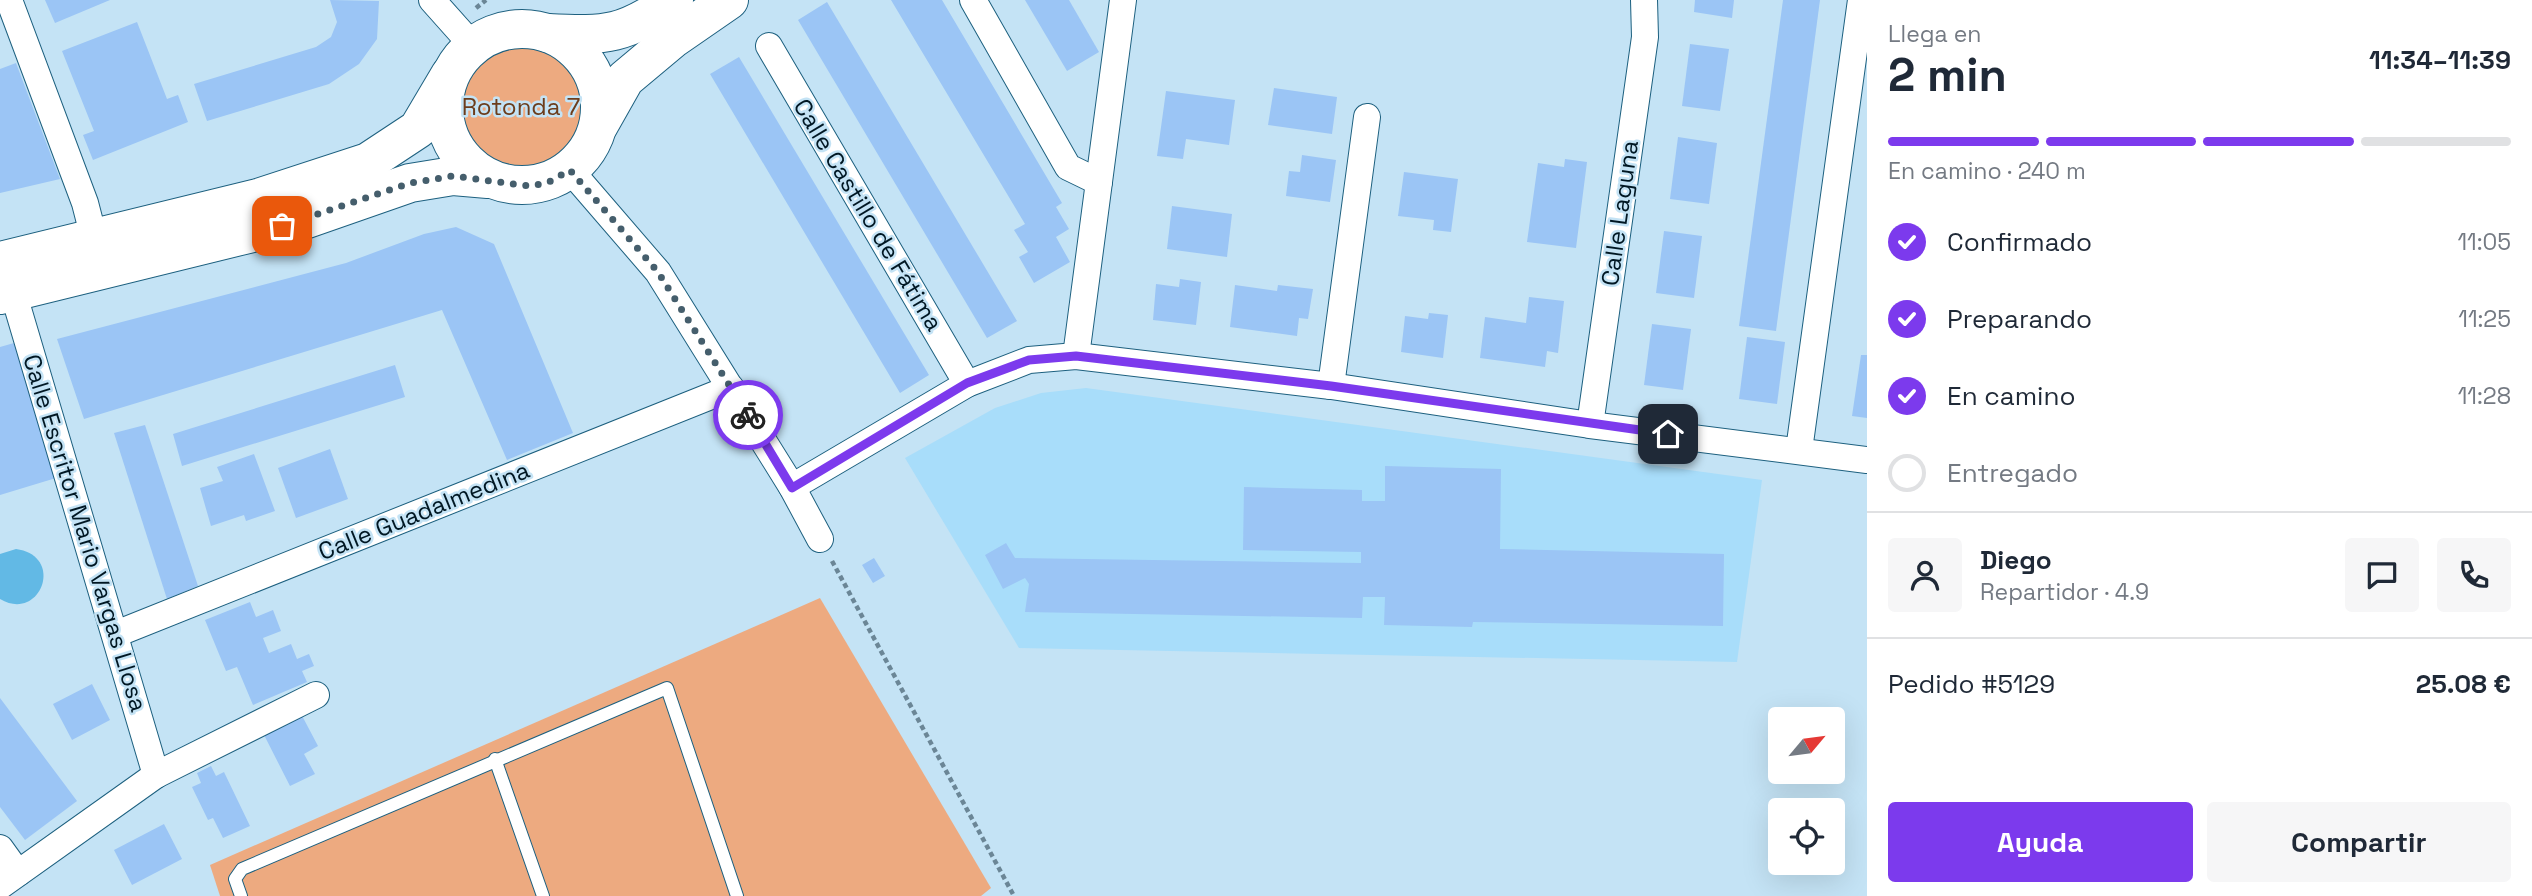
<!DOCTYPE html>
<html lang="es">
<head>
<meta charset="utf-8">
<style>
	:root { --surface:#fff; --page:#f6f6f7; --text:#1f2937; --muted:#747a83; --line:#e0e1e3; --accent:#7c3aed }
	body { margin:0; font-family:"Space Grotesk",sans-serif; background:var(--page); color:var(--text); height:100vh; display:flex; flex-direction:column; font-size:26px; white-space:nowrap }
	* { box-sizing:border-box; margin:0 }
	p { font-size:23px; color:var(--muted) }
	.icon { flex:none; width:38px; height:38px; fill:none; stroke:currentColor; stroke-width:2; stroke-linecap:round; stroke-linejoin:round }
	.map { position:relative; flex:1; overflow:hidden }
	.drawer { display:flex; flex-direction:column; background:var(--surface); width:665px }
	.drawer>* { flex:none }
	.needle { width:46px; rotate:61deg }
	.fabs { position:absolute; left:1768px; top:707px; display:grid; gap:14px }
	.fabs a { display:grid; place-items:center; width:77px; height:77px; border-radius:7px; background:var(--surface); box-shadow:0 7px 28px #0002; font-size:35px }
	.pin { position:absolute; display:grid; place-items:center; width:60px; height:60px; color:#fff; margin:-30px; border-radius:14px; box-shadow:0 4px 10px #0006 }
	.courier { position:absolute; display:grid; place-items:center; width:70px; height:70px; margin:-35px; border:5px solid #7c3aed; border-radius:50%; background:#fff; color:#222; box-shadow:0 2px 9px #0007 }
	.head em { font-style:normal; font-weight:600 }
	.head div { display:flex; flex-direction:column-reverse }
	.head { display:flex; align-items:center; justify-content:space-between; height:119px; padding:0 21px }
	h1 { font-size:46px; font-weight:600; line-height:52px }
	.bar { display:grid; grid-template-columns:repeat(4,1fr); gap:10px 7px; align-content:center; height:84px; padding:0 21px }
	.bar i { height:9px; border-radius:5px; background:var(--line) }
	.bar .active { background:var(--accent) }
	.bar p { grid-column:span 4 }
	.line { display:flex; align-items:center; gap:18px; padding:0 21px; border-top:2px solid var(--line) }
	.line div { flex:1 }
	.round { display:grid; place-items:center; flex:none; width:74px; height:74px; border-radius:7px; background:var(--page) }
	ol { padding:0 21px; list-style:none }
	li { display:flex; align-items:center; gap:21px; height:77px }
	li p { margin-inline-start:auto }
	li .icon { padding:7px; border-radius:50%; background:var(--accent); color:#fff; stroke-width:4 }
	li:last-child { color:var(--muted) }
	li i { width:38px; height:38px; border:4px solid var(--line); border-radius:50% }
	.button { display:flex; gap:14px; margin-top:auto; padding:14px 21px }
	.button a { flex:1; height:80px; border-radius:7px; background:var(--accent); color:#fff; font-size:28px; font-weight:600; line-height:80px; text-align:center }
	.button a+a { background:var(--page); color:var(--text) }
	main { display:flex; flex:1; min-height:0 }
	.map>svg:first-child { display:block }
	.built { fill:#a8ddfa }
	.green { fill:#edaa80 }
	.water { fill:#62b9e5 }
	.building { fill:#9bc5f5 }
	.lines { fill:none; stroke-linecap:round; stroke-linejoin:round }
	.lane-casing { stroke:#1d607f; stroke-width:14 }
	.street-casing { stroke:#1d607f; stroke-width:28 }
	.primary-casing { stroke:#1d607f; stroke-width:40 }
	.path { stroke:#6b8696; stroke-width:4.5; stroke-dasharray:5 3.5; stroke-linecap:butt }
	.lane { stroke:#fff; stroke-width:12 }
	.street { stroke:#fff; stroke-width:26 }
	.primary { stroke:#fff; stroke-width:38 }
	.done { stroke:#455e6c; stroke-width:7; stroke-dasharray:0 12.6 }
	.route { stroke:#7c3aed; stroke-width:9 }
	.labels { text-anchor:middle; stroke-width:5; stroke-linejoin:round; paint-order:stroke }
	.park-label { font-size:24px; fill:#6c3d1c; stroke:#c4e3f5 }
	.street-label { font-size:24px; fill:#001723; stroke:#c4e3f5 }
</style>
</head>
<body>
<main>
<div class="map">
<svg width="1867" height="896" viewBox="0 0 1867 896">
	<rect width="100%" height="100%" fill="#c4e3f5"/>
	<polygon class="built" points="1086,388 1762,480 1737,662 1019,648 905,458 995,408 1041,393"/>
	<g class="green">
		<circle cx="522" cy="107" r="63"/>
		<polygon points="820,598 991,888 981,896 220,896 210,865"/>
	</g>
	<path class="water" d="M16,549c50,7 24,74 -16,50v-45z"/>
	<g class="building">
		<polygon points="45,0 110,0 55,23"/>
		<polygon points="330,0 379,1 377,39 359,64 329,84 207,121 194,84 316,47 331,37 337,22"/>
		<polygon points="891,0 942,0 1062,203 1056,207 1069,229 1056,237 1070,262 1034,283 1019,257 1028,252 1014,230 1025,224"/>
		<polygon points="1025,0 1069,0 1099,52 1067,71"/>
		<polygon points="1695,0 1734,0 1732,18 1694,12"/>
		<polygon points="1783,0 1820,0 1776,331 1739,326"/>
		<polygon points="827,2 1017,321 987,338 798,20"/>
		<polygon points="137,22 167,99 178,95 188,122 93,160 83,135 94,131 62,51"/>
		<polygon points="1690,44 1729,49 1720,111 1682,106"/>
		<polygon points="739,57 929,375 900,393 710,74"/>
		<polygon points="16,63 60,179 0,193 0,69"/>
		<polygon points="1274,88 1337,97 1332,134 1268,125"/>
		<polygon points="1166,91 1235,100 1229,145 1186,139 1183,159 1157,156"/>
		<polygon points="1678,137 1717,143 1709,204 1670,199"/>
		<polygon points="1302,155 1336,160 1330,202 1286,196 1289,171 1300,172"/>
		<polygon points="1565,159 1587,162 1576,248 1527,242 1538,163 1564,167"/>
		<polygon points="1404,172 1458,179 1451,232 1433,230 1434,220 1398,216"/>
		<polygon points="1172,206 1232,214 1227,257 1167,249"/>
		<polygon points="456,227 494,244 573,433 507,460 442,310 84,419 57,339 346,263 424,234"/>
		<polygon points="1664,231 1702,236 1694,298 1656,293"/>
		<polygon points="1180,279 1201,282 1196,325 1153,320 1156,284 1179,287"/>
		<polygon points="1235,285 1277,291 1278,285 1313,289 1308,319 1299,318 1297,336 1230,327"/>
		<polygon points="1529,297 1564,301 1558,353 1547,351 1545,367 1480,358 1485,317 1526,323"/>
		<polygon points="1429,313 1448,315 1443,358 1401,352 1405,316 1428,319"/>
		<polygon points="1652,324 1691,329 1683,390 1644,385"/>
		<polygon points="1747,337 1785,342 1777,404 1739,399"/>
		<polygon points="14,343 56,478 0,495 0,347"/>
		<polygon points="1861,355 1867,355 1867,418 1852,416"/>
		<polygon points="395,365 405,397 182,466 173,434"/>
		<polygon points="145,425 198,586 167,599 114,433"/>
		<polygon points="330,449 348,499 296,518 278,468"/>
		<polygon points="254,454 275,511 246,521 244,515 211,526 200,488 223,481 217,467"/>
		<polygon points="1385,466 1501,469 1500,549 1724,554 1723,626 1473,622 1472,627 1384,625 1385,597 1363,597 1362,618 1025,612 1029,584 1025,578 1003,589 985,555 1006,543 1015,558 1361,563 1361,552 1243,550 1244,487 1362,490 1362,501 1385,501"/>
		<polygon points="874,558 885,576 873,583 862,565"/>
		<polygon points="250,602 256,617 273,610 281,631 263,638 269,653 291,644 297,659 309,654 314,666 302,671 307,682 253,705 237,667 226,671 205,620"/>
		<polygon points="92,684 110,720 72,740 53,704"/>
		<polygon points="0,698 77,801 25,840 0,807"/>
		<polygon points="299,710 318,746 304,754 315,774 290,786 261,729"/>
		<polygon points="211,766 216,776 224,772 250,826 223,838 213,818 208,820 192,787 201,783 197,773"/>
		<polygon points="164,824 182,859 132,885 114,850"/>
	</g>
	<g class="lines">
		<defs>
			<g id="lane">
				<polyline points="495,759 543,896"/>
				<polyline points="241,896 235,879 242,869 667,688 737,896"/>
			</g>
			<g id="street">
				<polyline points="9,0 85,203 94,238"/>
				<polyline points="432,0 473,46"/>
				<polyline points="973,0 1068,167 1099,182"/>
				<polyline points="769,46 967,384"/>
				<polyline points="570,170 658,272 792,487 820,539"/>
				<polyline points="13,292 156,775"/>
				<polyline points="1076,356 1123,0"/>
				<polyline points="1331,386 1367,117"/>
				<polyline points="1590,425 1645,37 1644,0"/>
				<polyline points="1799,450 1861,0"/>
				<polyline points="792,487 967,384 1029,360 1076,356 1331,386 1590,425 1867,460"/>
				<polyline points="116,634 731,388"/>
				<polyline points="0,848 18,873"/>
				<polyline points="0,886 156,775 316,695"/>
			</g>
			<g id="primary">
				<circle cx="522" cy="107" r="78"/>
				<path d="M548,33c60,3 76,2 126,-33"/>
				<polyline points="599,125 625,79 674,38 729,0"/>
				<polyline points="0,261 258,198 368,162 418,129 450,75"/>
				<polyline points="0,295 301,221 410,183 453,176 488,179"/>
			</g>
		</defs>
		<use href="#lane" class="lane-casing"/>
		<use href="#street" class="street-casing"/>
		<use href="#primary" class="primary-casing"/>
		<g class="path">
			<polyline points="476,8 486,0"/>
			<polyline points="832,561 1014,896"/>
		</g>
		<use href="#lane" class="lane"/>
		<use href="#street" class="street"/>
		<use href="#primary" class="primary"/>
	</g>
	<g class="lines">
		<polyline class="done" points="282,226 410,183 453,176 529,186 547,183 570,170 658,272 748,415"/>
		<polyline class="route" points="748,415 792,488 967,383 1029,360 1076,356 1331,386 1668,434"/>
	</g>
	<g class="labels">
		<g class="park-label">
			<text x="521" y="115">Rotonda 7</text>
		</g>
		<g class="street-label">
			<text transform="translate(1620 213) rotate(-82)" y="8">Calle Laguna</text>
			<text transform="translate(868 215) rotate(59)" y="8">Calle Castillo de Fátima</text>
			<text transform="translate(424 511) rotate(-22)" y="8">Calle Guadalmedina</text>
			<text transform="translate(85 533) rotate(73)" y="8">Calle Escritor Mario Vargas Llosa</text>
		</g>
	</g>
</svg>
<div class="fabs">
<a><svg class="needle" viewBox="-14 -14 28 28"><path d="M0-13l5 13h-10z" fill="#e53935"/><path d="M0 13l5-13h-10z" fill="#747a83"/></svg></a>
<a><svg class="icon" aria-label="locate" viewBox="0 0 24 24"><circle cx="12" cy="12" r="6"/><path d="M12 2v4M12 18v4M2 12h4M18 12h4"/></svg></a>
</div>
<div class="pin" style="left:282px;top:226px;background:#ea580c"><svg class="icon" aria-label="bag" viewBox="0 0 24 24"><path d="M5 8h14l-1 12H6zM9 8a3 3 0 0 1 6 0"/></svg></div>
<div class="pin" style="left:1668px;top:434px;background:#1f2937"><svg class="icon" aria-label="home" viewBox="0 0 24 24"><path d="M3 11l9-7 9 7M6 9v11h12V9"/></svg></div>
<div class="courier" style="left:748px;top:415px"><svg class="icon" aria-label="bike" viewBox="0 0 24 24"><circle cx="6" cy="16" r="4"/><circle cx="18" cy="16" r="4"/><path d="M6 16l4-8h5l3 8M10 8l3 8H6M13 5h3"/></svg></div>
</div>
<section class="drawer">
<div class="head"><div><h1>2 min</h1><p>Llega en</p></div><em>11:34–11:39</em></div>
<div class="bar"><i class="active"></i><i class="active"></i><i class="active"></i><i></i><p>En camino · 240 m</p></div>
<ol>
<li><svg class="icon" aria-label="check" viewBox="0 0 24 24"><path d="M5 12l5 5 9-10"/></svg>Confirmado<p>11:05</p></li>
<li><svg class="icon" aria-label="check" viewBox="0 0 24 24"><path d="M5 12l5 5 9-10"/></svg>Preparando<p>11:25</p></li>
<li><svg class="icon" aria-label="check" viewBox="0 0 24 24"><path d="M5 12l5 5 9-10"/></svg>En camino<p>11:28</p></li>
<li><i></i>Entregado</li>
</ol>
<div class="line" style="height:126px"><a class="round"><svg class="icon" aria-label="person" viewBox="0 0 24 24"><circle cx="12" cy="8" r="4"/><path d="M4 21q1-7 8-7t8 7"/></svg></a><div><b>Diego</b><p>Repartidor · 4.9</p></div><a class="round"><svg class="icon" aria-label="chat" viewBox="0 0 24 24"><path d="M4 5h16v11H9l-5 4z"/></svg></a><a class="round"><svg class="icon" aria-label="phone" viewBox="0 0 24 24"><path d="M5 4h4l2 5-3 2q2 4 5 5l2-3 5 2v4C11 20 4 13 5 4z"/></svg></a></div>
<div class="line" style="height:91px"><div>Pedido #5129</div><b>25.08 €</b></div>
<div class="button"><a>Ayuda</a><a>Compartir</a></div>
</section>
</main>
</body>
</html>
